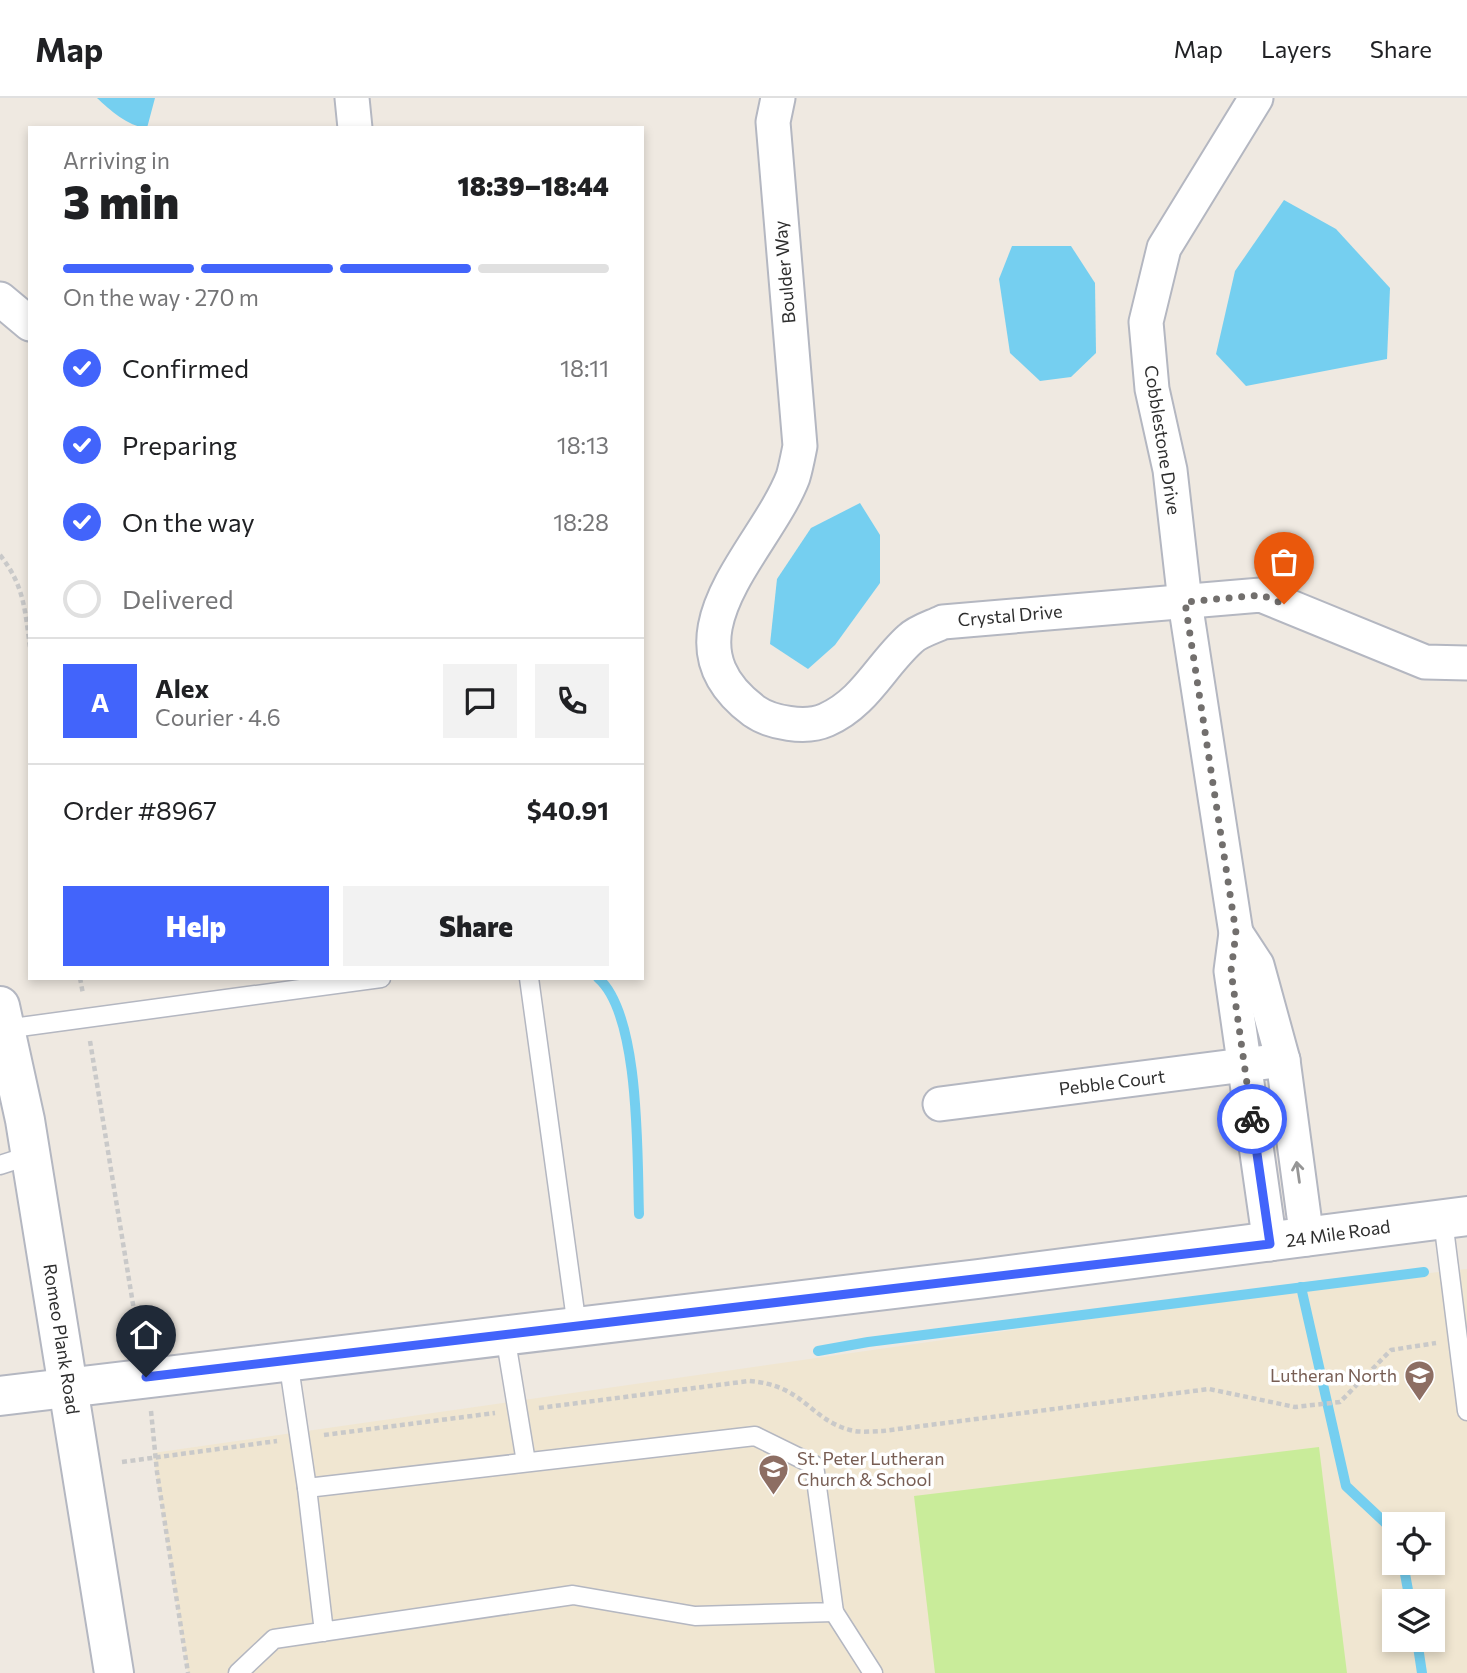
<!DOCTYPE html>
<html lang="en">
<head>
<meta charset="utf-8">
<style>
	:root { --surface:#fff; --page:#f2f2f2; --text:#202124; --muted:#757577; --line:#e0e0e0; --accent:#4264fb }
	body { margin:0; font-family:Commissioner,sans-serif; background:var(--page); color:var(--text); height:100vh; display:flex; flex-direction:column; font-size:26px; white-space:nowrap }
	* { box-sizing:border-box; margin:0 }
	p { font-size:23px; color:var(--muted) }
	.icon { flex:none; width:38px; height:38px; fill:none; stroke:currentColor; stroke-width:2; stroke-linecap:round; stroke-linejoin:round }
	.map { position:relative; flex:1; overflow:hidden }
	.panel { position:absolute; left:28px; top:28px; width:616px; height:854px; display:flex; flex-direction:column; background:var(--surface); border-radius:0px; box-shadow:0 4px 10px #0003 }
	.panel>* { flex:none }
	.buttons { position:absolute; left:1382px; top:1414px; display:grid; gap:14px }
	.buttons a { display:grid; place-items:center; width:63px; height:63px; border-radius:0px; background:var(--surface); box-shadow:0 4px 10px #0003; font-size:35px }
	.pin { position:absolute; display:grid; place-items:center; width:60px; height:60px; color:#fff; margin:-72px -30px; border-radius:50% 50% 50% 0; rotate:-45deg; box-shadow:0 0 7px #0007 }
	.pin .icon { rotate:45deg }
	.courier { position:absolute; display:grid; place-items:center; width:70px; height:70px; margin:-35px; border:5px solid #4264fb; border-radius:50%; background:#fff; color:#222; box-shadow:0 2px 9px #0007 }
	.overview em { font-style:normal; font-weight:800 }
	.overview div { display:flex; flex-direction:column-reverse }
	.overview { display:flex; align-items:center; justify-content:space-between; height:119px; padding:0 35px }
	h1 { font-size:46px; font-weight:800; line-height:52px }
	.bar { display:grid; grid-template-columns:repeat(4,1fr); gap:10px 7px; align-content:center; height:84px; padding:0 35px }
	.bar i { height:9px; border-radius:5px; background:var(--line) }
	.bar .active { background:var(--accent) }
	.bar p { grid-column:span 4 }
	.line { display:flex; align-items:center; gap:18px; padding:0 35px; border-top:2px solid var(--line) }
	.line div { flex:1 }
	.round { display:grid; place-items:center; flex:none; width:74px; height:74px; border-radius:0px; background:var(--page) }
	ol { padding:0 35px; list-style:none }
	li { display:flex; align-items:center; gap:21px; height:77px }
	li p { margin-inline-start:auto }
	li .icon { padding:7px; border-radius:50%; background:var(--accent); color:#fff; stroke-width:4 }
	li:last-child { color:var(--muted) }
	li i { width:38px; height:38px; border:4px solid var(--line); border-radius:50% }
	.cta { display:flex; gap:14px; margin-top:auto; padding:14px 35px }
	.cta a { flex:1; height:80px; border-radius:0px; background:var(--accent); color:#fff; font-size:28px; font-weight:800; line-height:80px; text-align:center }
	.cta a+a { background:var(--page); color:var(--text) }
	header { display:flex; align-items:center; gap:42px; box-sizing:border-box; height:98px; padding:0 35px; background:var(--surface); border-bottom:2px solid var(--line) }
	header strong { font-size:33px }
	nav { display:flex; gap:38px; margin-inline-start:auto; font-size:24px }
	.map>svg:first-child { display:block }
	.education { fill:#f0e6d1; fill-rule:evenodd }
	.pitch { fill:#c9ec9a }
	.water { fill:#75cff0 }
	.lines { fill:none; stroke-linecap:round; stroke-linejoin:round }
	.stream { stroke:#75cff0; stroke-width:10 }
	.service-casing { stroke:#b4b7c1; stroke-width:21 }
	.minor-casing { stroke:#b4b7c1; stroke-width:37 }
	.tertiary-casing { stroke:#b4b7c1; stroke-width:42 }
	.path { stroke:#c9c9c9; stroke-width:4.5; stroke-dasharray:5 3.5; stroke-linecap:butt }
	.service { stroke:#fff; stroke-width:18 }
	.minor { stroke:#fff; stroke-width:33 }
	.tertiary { stroke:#fff; stroke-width:38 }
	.oneway { stroke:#969696 }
	.done { stroke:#726f6d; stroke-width:7; stroke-dasharray:0 12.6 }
	.route { stroke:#4264fb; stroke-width:9 }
	.labels { text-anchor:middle; stroke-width:7; stroke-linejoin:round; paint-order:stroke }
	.street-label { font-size:18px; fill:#2e2e2e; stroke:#fff }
	.education-label { font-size:18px; fill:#785e54; stroke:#fff; text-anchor:end }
</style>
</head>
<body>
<header>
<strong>Map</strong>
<nav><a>Map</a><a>Layers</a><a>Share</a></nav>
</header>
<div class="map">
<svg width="1467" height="1575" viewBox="0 0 1467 1575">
	<rect width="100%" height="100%" fill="#efe9e1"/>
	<path class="education" d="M1467,1171v404h-1279l-35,-220 1202,-172zM1395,1426h38v39h-38zM1395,1503h38v39h-38z"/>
	<polygon class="pitch" points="1319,1349 1347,1575 935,1575 914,1398"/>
	<g class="water">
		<path d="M97,0h58l-8,30c-20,-2 -37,-18 -50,-30z"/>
		<polygon points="1284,102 1336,131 1390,190 1387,261 1246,288 1216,256 1235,173"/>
		<polygon points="1012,148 1071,148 1095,185 1096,255 1071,279 1040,283 1010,255 999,181"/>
		<polygon points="860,405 880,437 880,485 835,547 808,571 770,546 777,481 811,430"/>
	</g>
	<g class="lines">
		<g class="stream">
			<path d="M598,880c43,37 39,181 41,236"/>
			<polyline points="1301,1189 1346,1388 1395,1434"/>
			<polyline points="818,1253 868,1244 1424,1174"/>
			<polyline points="1403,1465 1410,1503"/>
			<polyline points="1417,1542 1422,1575"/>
		</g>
		<defs>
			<g id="service">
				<polyline points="529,880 577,1229"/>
				<polyline points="5,931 381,880"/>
				<polyline points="0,1067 31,1057"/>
				<polyline points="1443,1122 1467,1313"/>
				<polyline points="505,1237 526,1364"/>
				<polyline points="288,1262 307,1390"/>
				<polyline points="834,1514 873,1575"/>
				<polyline points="238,1575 274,1541 573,1497 695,1518 834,1514 814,1367 755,1338 307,1390 324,1534"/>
			</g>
			<g id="minor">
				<polyline points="352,0 355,30"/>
				<path d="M778,0l-5,24 27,324c-2,10 -4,21 -7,31 -29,75 -137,161 -39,234 17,12 52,18 72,9 39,-17 54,-54 84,-81 8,-8 23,-12 33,-17l318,-27 164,67 42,1"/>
				<polyline points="1256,0 1164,150 1146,224 1152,291 1170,372 1185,504 1236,835 1231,873 1270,1146"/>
				<polyline points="0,201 30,226"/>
				<polyline points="1236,835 1257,867 1283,962 1307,1141"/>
				<polyline points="940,1006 1283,962"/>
			</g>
			<g id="tertiary">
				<polyline points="0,908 25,1022 114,1575"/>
				<polyline points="0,1298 978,1181 1467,1118"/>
			</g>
		</defs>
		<use href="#service" class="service-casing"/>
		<use href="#minor" class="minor-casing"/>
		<use href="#tertiary" class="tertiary-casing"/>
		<g class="path">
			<path d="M0,457c24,30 25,55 30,92"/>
			<polyline points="80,880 83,896"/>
			<polyline points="90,943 140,1249"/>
			<path d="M539,1310l210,-27c55,4 60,38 101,49 10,3 23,1 33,1l326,-42 86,18 45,-5 51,-52 45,-7"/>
			<polyline points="151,1313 157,1374 188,1575"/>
			<polyline points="324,1337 495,1315"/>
			<polyline points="122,1364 277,1343"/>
		</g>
		<use href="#service" class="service"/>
		<use href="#minor" class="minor"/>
		<use href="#tertiary" class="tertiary"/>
	</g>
	<defs><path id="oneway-shaft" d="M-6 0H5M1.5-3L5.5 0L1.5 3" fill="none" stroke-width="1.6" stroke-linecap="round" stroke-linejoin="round" transform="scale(1.75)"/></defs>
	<use class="oneway" href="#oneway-shaft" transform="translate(1298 1074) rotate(-98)"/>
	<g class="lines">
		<polyline class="done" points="1252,1021 1231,873 1236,835 1185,504 1261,497 1284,506"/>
		<polyline class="route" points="146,1279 1270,1146 1252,1021"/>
	</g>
	<defs>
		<symbol id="school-pin" viewBox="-11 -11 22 30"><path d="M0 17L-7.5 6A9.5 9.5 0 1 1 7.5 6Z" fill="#8d6e63" stroke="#fff"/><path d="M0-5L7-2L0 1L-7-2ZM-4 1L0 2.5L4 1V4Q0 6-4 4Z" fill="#fff"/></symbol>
	</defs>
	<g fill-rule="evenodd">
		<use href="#school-pin" x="1402" y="1260" width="35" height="47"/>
		<use href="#school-pin" x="756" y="1354" width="35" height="47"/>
	</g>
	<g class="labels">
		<g class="street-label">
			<text transform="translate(785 174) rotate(-95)" y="6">Boulder Way</text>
			<text transform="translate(1162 342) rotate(81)" y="6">Cobblestone Drive</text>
			<text transform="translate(1010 518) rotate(-5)" y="6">Crystal Drive</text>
			<text transform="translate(1112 985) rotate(-7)" y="6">Pebble Court</text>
			<text transform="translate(1338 1136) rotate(-8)" y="6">24 Mile Road</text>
			<text transform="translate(61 1241) rotate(81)" y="6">Romeo Plank Road</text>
		</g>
		<g class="education-label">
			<text x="1397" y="1284">Lutheran North</text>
			<text x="797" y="1367" text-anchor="start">St. Peter Lutheran<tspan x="797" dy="21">Church &amp; School</tspan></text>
		</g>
	</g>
</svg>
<div class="buttons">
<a><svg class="icon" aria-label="locate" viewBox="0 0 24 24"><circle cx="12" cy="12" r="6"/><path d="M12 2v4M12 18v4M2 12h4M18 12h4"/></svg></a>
<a><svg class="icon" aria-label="layers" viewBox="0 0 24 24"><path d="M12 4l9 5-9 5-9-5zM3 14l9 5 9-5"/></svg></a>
</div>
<div class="pin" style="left:1284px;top:506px;background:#ea580c"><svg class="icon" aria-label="bag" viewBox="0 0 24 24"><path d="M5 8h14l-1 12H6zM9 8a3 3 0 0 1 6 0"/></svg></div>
<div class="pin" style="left:146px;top:1279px;background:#1f2937"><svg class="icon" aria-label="home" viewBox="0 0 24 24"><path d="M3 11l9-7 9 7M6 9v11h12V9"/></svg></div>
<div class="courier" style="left:1252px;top:1021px"><svg class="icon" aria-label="bike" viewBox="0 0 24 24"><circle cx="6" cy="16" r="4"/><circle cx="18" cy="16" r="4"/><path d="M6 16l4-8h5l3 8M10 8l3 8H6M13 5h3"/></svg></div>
<section class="panel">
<div class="overview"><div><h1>3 min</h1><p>Arriving in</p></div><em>18:39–18:44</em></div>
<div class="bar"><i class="active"></i><i class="active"></i><i class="active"></i><i></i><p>On the way · 270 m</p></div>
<ol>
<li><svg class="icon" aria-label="check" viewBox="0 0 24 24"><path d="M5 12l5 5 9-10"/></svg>Confirmed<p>18:11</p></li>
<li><svg class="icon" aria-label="check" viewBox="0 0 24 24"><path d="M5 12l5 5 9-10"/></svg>Preparing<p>18:13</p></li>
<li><svg class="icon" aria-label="check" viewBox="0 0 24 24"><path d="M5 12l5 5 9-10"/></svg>On the way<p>18:28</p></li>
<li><i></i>Delivered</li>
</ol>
<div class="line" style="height:126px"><b class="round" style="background:var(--accent);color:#fff">A</b><div><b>Alex</b><p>Courier · 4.6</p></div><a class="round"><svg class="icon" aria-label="chat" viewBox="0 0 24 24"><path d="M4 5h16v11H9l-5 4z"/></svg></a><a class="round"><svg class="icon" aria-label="phone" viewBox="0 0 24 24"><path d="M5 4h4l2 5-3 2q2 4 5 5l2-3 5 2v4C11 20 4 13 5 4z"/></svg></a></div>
<div class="line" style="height:91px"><div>Order #8967</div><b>$40.91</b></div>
<div class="cta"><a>Help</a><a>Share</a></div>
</section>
</div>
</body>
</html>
